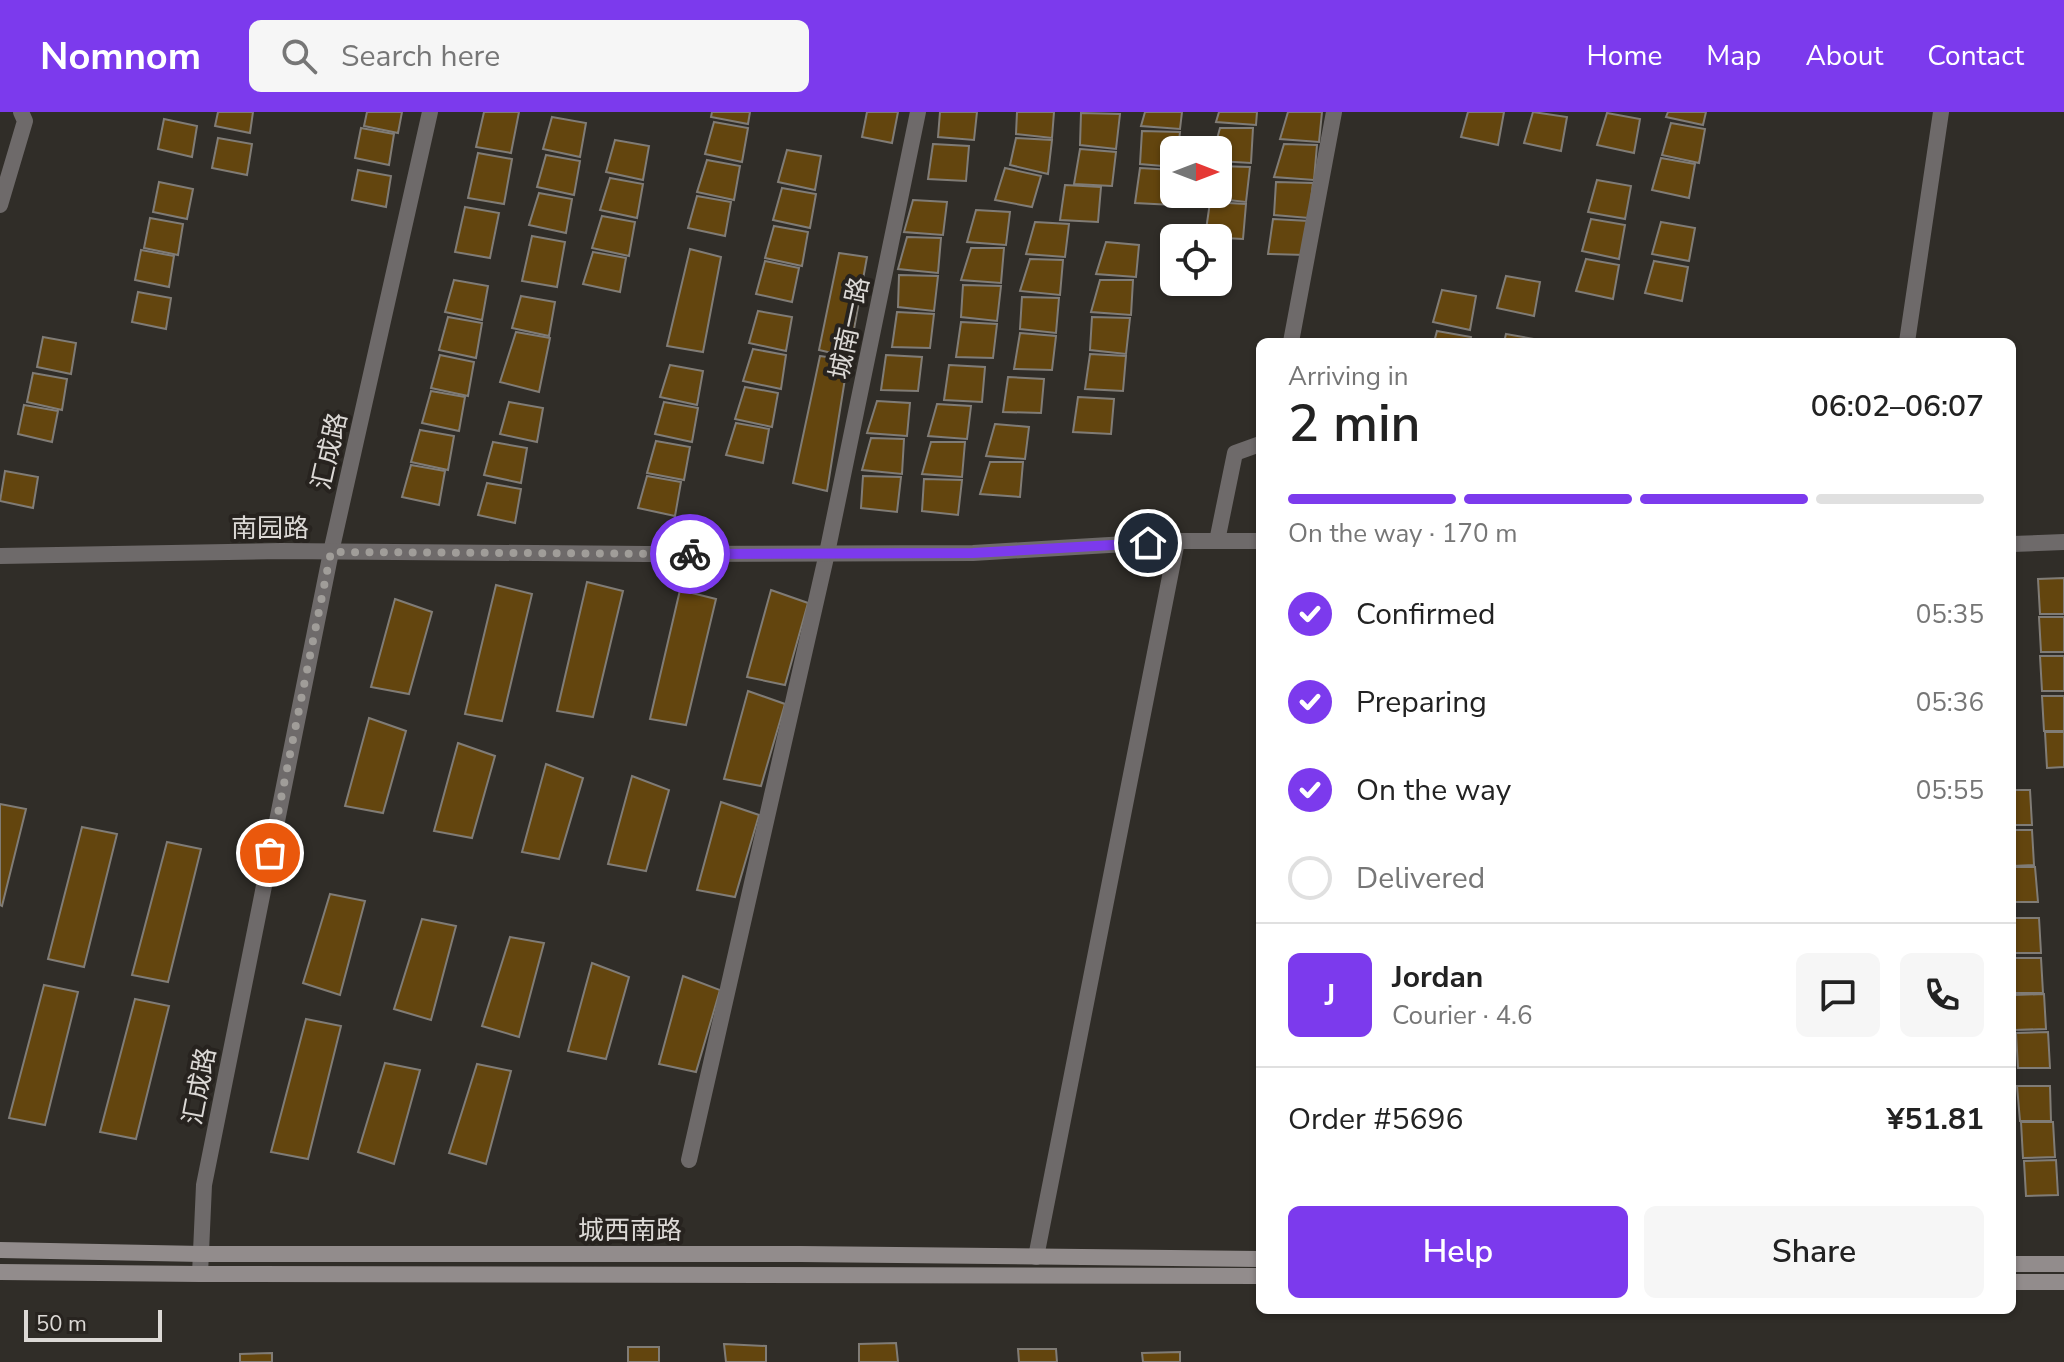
<!DOCTYPE html>
<html lang="en">
<head>
<meta charset="utf-8">
<style>
	:root { --surface:#fff; --page:#f6f6f6; --text:#222; --muted:#767676; --line:#e0e0e0; --accent:#7c3aed }
	body { margin:0; font-family:"Nunito Sans","Noto Sans SC",sans-serif; background:var(--page); color:var(--text); height:100vh; display:flex; flex-direction:column; font-size:30px; white-space:nowrap }
	* { box-sizing:border-box; margin:0 }
	p { font-size:26px; color:var(--muted) }
	.icon { flex:none; width:44px; height:44px; fill:none; stroke:currentColor; stroke-width:2; stroke-linecap:round; stroke-linejoin:round }
	.map { position:relative; flex:1; overflow:hidden }
	.side { position:absolute; left:1256px; top:226px; width:760px; height:976px; display:flex; flex-direction:column; background:var(--surface); border-radius:12px; box-shadow:0 2px 6px #0004 }
	.side>* { flex:none }
	.needle { width:52px; rotate:90deg }
	.fabs { position:absolute; left:1160px; top:24px; display:grid; gap:16px }
	.fabs a { display:grid; place-items:center; width:72px; height:72px; border-radius:12px; background:var(--surface); box-shadow:0 2px 6px #0004; font-size:40px }
	.scale { position:absolute; left:24px; bottom:20px; width:138px; box-sizing:border-box; padding-left:8px; border:4px solid #dcd9d6; border-top:0; font-size:22px; line-height:28px; white-space:nowrap; color:#dcd9d6; -webkit-text-stroke:6px #27231f; paint-order:stroke }
	.pin { position:absolute; display:grid; place-items:center; width:68px; height:68px; color:#fff; margin:-34px; border:4px solid #fff; border-radius:50%; box-shadow:0 2px 8px #0007 }
	.courier { position:absolute; display:grid; place-items:center; width:80px; height:80px; margin:-40px; border:6px solid #7c3aed; border-radius:50%; background:#fff; color:#222; box-shadow:0 2px 10px #0007 }
	.head em { font-style:normal; font-weight:600 }
	.head div { display:flex; flex-direction:column-reverse }
	.head { display:flex; align-items:center; justify-content:space-between; height:136px; padding:0 32px }
	h1 { font-size:52px; font-weight:600; line-height:60px }
	.bar { display:grid; grid-template-columns:repeat(4,1fr); gap:12px 8px; align-content:center; height:96px; padding:0 32px }
	.bar i { height:10px; border-radius:6px; background:var(--line) }
	.bar .on { background:var(--accent) }
	.bar p { grid-column:span 4 }
	.line { display:flex; align-items:center; gap:20px; padding:0 32px; border-top:2px solid var(--line) }
	.line div { flex:1 }
	.round { display:grid; place-items:center; flex:none; width:84px; height:84px; border-radius:12px; background:var(--page) }
	ol { padding:0 32px; list-style:none }
	li { display:flex; align-items:center; gap:24px; height:88px }
	li p { margin-inline-start:auto }
	li .icon { padding:8px; border-radius:50%; background:var(--accent); color:#fff; stroke-width:4 }
	li:last-child { color:var(--muted) }
	li i { width:44px; height:44px; border:4px solid var(--line); border-radius:50% }
	.cta { display:flex; gap:16px; margin-top:auto; padding:16px 32px }
	.cta a { flex:1; height:92px; border-radius:12px; background:var(--accent); color:#fff; font-size:32px; font-weight:600; line-height:92px; text-align:center }
	.cta a+a { background:var(--page); color:var(--text) }
	header { display:flex; align-items:center; gap:48px; box-sizing:border-box; height:112px; padding:0 40px; background:var(--accent); color:#fff }
	header strong { font-size:38px }
	nav { display:flex; gap:44px; margin-inline-start:auto; font-size:28px }
	.search { width:560px; height:72px; background:var(--page); display:flex; align-items:center; gap:20px; box-sizing:border-box; padding:0 28px; border-radius:12px; color:var(--muted); font-size:30px }
	.map>svg:first-child { display:block }
	.building { fill:#63450e; stroke:#807c76; stroke-width:2 }
	.lines { fill:none; stroke-linecap:round; stroke-linejoin:round }
	.minor { stroke:#6e6a6a; stroke-width:16 }
	.tertiary { stroke:#6e6a6a; stroke-width:16 }
	.secondary { stroke:#928c8c; stroke-width:16 }
	.done { stroke:#a09d99; stroke-width:8; stroke-dasharray:0 14.4 }
	.route { stroke:#7c3aed; stroke-width:10 }
	.labels { text-anchor:middle; stroke-width:8; stroke-linejoin:round; paint-order:stroke }
	.street-label { font-size:26px; fill:#dcd9d6; stroke:#27231f }
</style>
</head>
<body>
<header>
<strong>Nomnom</strong>
<div class="search"><svg class="icon" aria-label="search" viewBox="0 0 24 24"><circle cx="10" cy="10" r="6"/><path d="M15 15l6 6"/></svg>Search here</div>
<nav><a>Home</a><a>Map</a><a>About</a><a>Contact</a></nav>
</header>
<div class="map">
<svg width="2064" height="1250" viewBox="0 0 2064 1250">
	<rect width="100%" height="100%" fill="#302d28"/>
	<g class="building">
		<polygon points="218,0 253,0 250,21 215,14"/>
		<polygon points="367,0 402,0 398,21 364,14"/>
		<polygon points="484,0 519,0 511,41 476,35"/>
		<polygon points="712,0 750,0 748,12 711,5"/>
		<polygon points="867,0 898,0 892,31 862,25"/>
		<polygon points="940,0 977,0 974,28 938,25"/>
		<polygon points="1017,0 1054,0 1052,26 1016,22"/>
		<polygon points="1145,0 1182,0 1180,17 1141,14"/>
		<polygon points="1219,0 1257,0 1256,13 1216,10"/>
		<polygon points="1288,0 1322,0 1319,30 1280,27"/>
		<polygon points="1468,0 1504,0 1498,33 1461,25"/>
		<polygon points="1533,0 1567,5 1561,39 1524,31"/>
		<polygon points="1668,0 1706,0 1703,13 1666,5"/>
		<polygon points="1081,1 1120,2 1116,37 1080,33"/>
		<polygon points="1607,1 1640,7 1634,41 1597,33"/>
		<polygon points="552,5 586,11 580,45 543,37"/>
		<polygon points="164,7 197,14 192,45 158,37"/>
		<polygon points="714,10 748,16 742,50 705,42"/>
		<polygon points="1671,11 1705,17 1699,51 1662,43"/>
		<polygon points="361,16 394,22 389,53 355,46"/>
		<polygon points="1220,16 1253,16 1251,51 1218,49 1218,38 1214,38"/>
		<polygon points="1142,19 1180,20 1178,38 1174,38 1174,55 1140,52"/>
		<polygon points="218,26 252,32 247,63 212,56"/>
		<polygon points="1016,26 1052,28 1048,62 1010,53"/>
		<polygon points="615,28 649,34 643,68 606,60"/>
		<polygon points="933,32 969,34 966,69 928,67"/>
		<polygon points="1284,32 1317,33 1314,68 1274,65"/>
		<polygon points="1080,37 1116,40 1112,74 1074,72"/>
		<polygon points="787,38 821,44 815,78 778,70"/>
		<polygon points="478,41 512,47 504,92 468,86"/>
		<polygon points="546,43 580,49 574,83 537,75"/>
		<polygon points="1661,46 1695,52 1689,86 1652,78"/>
		<polygon points="707,48 740,54 734,88 697,80"/>
		<polygon points="1218,54 1250,55 1246,90 1210,86 1210,82 1218,82"/>
		<polygon points="1005,56 1041,64 1032,95 995,88"/>
		<polygon points="1140,56 1174,58 1173,93 1135,91"/>
		<polygon points="358,58 391,64 386,95 352,88"/>
		<polygon points="610,66 643,72 637,106 600,98"/>
		<polygon points="1597,68 1631,74 1625,107 1588,100"/>
		<polygon points="159,70 193,77 187,107 153,100"/>
		<polygon points="1276,70 1313,71 1309,106 1274,103"/>
		<polygon points="1065,73 1101,75 1098,110 1060,108"/>
		<polygon points="782,76 816,82 810,116 773,108"/>
		<polygon points="539,81 572,87 566,121 529,113"/>
		<polygon points="697,84 731,90 725,124 688,116"/>
		<polygon points="913,88 947,90 943,123 904,120"/>
		<polygon points="1210,90 1246,92 1243,127 1205,125"/>
		<polygon points="465,95 499,101 490,146 455,140"/>
		<polygon points="976,98 1010,100 1006,133 967,130"/>
		<polygon points="602,104 635,110 629,144 592,136"/>
		<polygon points="150,106 183,112 178,143 144,136"/>
		<polygon points="1273,107 1309,109 1306,143 1268,142"/>
		<polygon points="1591,107 1625,113 1619,147 1582,139"/>
		<polygon points="1035,110 1069,112 1065,145 1026,142"/>
		<polygon points="1661,110 1695,116 1689,149 1652,142"/>
		<polygon points="774,114 808,120 802,154 765,146"/>
		<polygon points="532,124 565,130 557,175 522,169"/>
		<polygon points="907,125 941,126 938,161 898,157"/>
		<polygon points="1106,130 1139,133 1136,165 1096,162"/>
		<polygon points="971,136 1004,136 1001,171 961,168"/>
		<polygon points="690,137 721,145 703,240 667,234"/>
		<polygon points="141,138 174,144 169,175 135,168"/>
		<polygon points="593,140 626,146 620,180 583,172"/>
		<polygon points="839,141 867,145 849,245 819,238"/>
		<polygon points="1030,147 1063,148 1060,183 1020,179"/>
		<polygon points="1586,147 1619,153 1613,187 1576,179"/>
		<polygon points="765,149 799,156 792,190 756,182"/>
		<polygon points="1654,149 1688,155 1682,189 1645,181"/>
		<polygon points="899,163 938,164 934,199 898,195"/>
		<polygon points="1506,164 1540,170 1534,204 1497,196"/>
		<polygon points="454,168 488,174 482,208 445,200"/>
		<polygon points="1100,168 1133,168 1131,203 1091,200"/>
		<polygon points="963,173 1001,174 997,209 961,205"/>
		<polygon points="1442,178 1476,184 1470,218 1433,210"/>
		<polygon points="138,180 171,186 166,217 132,210"/>
		<polygon points="521,184 555,190 549,224 512,216"/>
		<polygon points="1022,185 1059,186 1056,221 1020,217"/>
		<polygon points="758,199 792,205 786,239 749,231"/>
		<polygon points="897,200 934,202 930,236 892,235"/>
		<polygon points="448,205 482,211 476,246 439,238"/>
		<polygon points="1092,205 1130,206 1126,242 1090,238"/>
		<polygon points="961,210 997,212 993,246 956,245"/>
		<polygon points="1437,219 1471,225 1470,230 1434,230"/>
		<polygon points="516,220 550,226 539,280 500,270"/>
		<polygon points="1020,221 1056,224 1052,258 1014,257"/>
		<polygon points="1506,222 1540,228 1540,230 1504,230"/>
		<polygon points="43,225 76,231 71,262 37,255"/>
		<polygon points="753,237 786,243 781,277 743,269"/>
		<polygon points="1090,242 1126,244 1123,279 1085,277"/>
		<polygon points="440,243 474,250 468,284 431,276"/>
		<polygon points="886,243 922,245 918,279 881,278"/>
		<polygon points="820,244 848,248 827,379 793,371"/>
		<polygon points="670,253 703,259 697,293 660,285"/>
		<polygon points="949,253 985,255 982,290 944,288"/>
		<polygon points="33,261 67,267 62,298 27,290"/>
		<polygon points="1008,265 1044,267 1041,301 1003,300"/>
		<polygon points="745,275 778,281 772,315 735,307"/>
		<polygon points="431,279 465,285 459,319 422,311"/>
		<polygon points="1078,285 1114,287 1111,322 1073,320"/>
		<polygon points="877,289 910,291 907,324 867,321"/>
		<polygon points="509,290 543,296 537,330 500,322"/>
		<polygon points="664,290 698,296 692,330 655,322"/>
		<polygon points="937,292 971,294 967,327 928,324"/>
		<polygon points="24,293 58,299 52,330 18,322"/>
		<polygon points="736,311 769,317 763,351 726,343"/>
		<polygon points="995,312 1029,315 1025,347 986,344"/>
		<polygon points="420,318 454,324 448,358 411,350"/>
		<polygon points="871,326 904,327 902,362 862,358"/>
		<polygon points="656,329 690,335 684,368 647,361"/>
		<polygon points="493,330 527,336 521,371 484,363"/>
		<polygon points="931,330 965,330 962,365 922,362"/>
		<polygon points="990,350 1023,350 1020,385 980,382"/>
		<polygon points="411,353 445,359 439,393 402,385"/>
		<polygon points="5,359 38,365 33,396 0,389"/>
		<polygon points="647,364 681,370 675,404 638,396"/>
		<polygon points="863,364 901,365 897,400 861,396"/>
		<polygon points="924,367 962,368 958,403 922,399"/>
		<polygon points="487,371 521,377 515,411 478,403"/>
		<polygon points="2064,466 2064,502 2040,502 2038,467"/>
		<polygon points="587,470 623,479 593,605 557,599"/>
		<polygon points="496,473 532,482 502,609 465,602"/>
		<polygon points="680,478 716,487 686,613 650,607"/>
		<polygon points="771,478 808,491 785,573 747,565"/>
		<polygon points="395,487 432,500 409,582 371,575"/>
		<polygon points="2039,505 2064,505 2064,540 2041,540"/>
		<polygon points="2040,544 2064,544 2064,579 2042,579"/>
		<polygon points="748,579 785,592 761,674 724,667"/>
		<polygon points="2042,584 2064,584 2064,619 2044,619"/>
		<polygon points="369,606 406,619 383,701 345,694"/>
		<polygon points="2045,620 2064,620 2064,655 2047,656"/>
		<polygon points="458,631 495,644 472,726 434,719"/>
		<polygon points="546,652 583,666 559,747 522,740"/>
		<polygon points="632,664 669,678 646,759 608,752"/>
		<polygon points="2012,678 2030,678 2032,713 2012,713"/>
		<polygon points="721,690 759,703 735,785 697,778"/>
		<polygon points="0,692 26,697 2,794 0,793"/>
		<polygon points="82,715 117,722 84,855 48,847"/>
		<polygon points="2012,718 2032,718 2034,753 2012,754"/>
		<polygon points="167,730 201,737 168,870 132,863"/>
		<polygon points="2012,755 2035,755 2038,790 2012,790"/>
		<polygon points="330,782 365,789 340,883 303,871"/>
		<polygon points="2012,806 2039,806 2041,841 2012,841"/>
		<polygon points="422,807 456,814 431,908 394,897"/>
		<polygon points="510,825 544,831 519,925 482,914"/>
		<polygon points="2012,846 2041,846 2043,881 2012,881"/>
		<polygon points="592,851 629,865 606,947 568,939"/>
		<polygon points="683,864 720,878 696,960 659,952"/>
		<polygon points="44,873 78,880 45,1013 9,1006"/>
		<polygon points="2044,882 2046,917 2014,918 2013,883"/>
		<polygon points="135,887 169,894 136,1027 100,1020"/>
		<polygon points="306,907 341,914 308,1047 271,1040"/>
		<polygon points="2048,920 2050,956 2018,956 2016,921"/>
		<polygon points="385,951 420,958 394,1052 358,1040"/>
		<polygon points="477,952 511,959 486,1052 449,1041"/>
		<polygon points="2017,974 2050,974 2051,1009 2020,1009"/>
		<polygon points="2021,1010 2053,1010 2055,1045 2023,1046"/>
		<polygon points="2056,1048 2058,1083 2026,1084 2024,1049"/>
		<polygon points="896,1231 898,1250 859,1250 859,1232"/>
		<polygon points="724,1232 766,1234 766,1250 726,1250"/>
		<rect x="628" y="1235" width="31" height="15"/>
		<polygon points="1018,1237 1056,1237 1057,1250 1019,1250"/>
		<polygon points="1180,1240 1180,1250 1143,1250 1142,1241"/>
		<polygon points="272,1241 272,1250 240,1250 240,1242"/>
	</g>
	<g class="lines">
		<g class="minor">
			<polyline points="0,93 25,9 21,0"/>
			<polyline points="1291,230 1334,0"/>
			<polyline points="1217,429 1235,341 1260,332"/>
			<polyline points="689,1048 827,441 918,0"/>
			<polyline points="1036,1145 1177,429"/>
			<polyline points="200,1162 204,1073 331,440 430,0"/>
		</g>
		<g class="tertiary">
			<polyline points="1907,230 1941,0"/>
			<polyline points="2012,432 2064,430"/>
			<polyline points="0,444 281,439 646,442 973,441 1177,429 1260,429"/>
		</g>
		<g class="secondary">
			<polyline points="0,1138 201,1142 800,1142 1260,1147"/>
			<polyline points="2012,1152 2064,1152"/>
			<polyline points="0,1160 200,1162 1260,1164"/>
			<polyline points="2012,1170 2064,1170"/>
		</g>
	</g>
	<g class="lines">
		<polyline class="done" points="270,741 331,440 690,442"/>
		<polyline class="route" points="690,442 973,441 1148,431"/>
	</g>
	<g class="labels">
		<g class="street-label">
			<text transform="translate(849 216) rotate(-78)" y="9">城南一路</text>
			<text transform="translate(329 339) rotate(-77)" y="9">汇成路</text>
			<text x="270" y="425">南园路</text>
			<text transform="translate(199 974) rotate(-79)" y="9">汇成路</text>
			<text x="630" y="1127">城西南路</text>
		</g>
	</g>
</svg>
<div class="fabs">
<a><svg class="needle" viewBox="-14 -14 28 28"><path d="M0-13l5 13h-10z" fill="#e53935"/><path d="M0 13l5-13h-10z" fill="#767676"/></svg></a>
<a><svg class="icon" aria-label="locate" viewBox="0 0 24 24"><circle cx="12" cy="12" r="6"/><path d="M12 2v4M12 18v4M2 12h4M18 12h4"/></svg></a>
</div>
<div class="scale">50 m</div>
<div class="pin" style="left:270px;top:741px;background:#ea580c"><svg class="icon" aria-label="bag" viewBox="0 0 24 24"><path d="M5 8h14l-1 12H6zM9 8a3 3 0 0 1 6 0"/></svg></div>
<div class="pin" style="left:1148px;top:431px;background:#1f2937"><svg class="icon" aria-label="home" viewBox="0 0 24 24"><path d="M3 11l9-7 9 7M6 9v11h12V9"/></svg></div>
<div class="courier" style="left:690px;top:442px"><svg class="icon" aria-label="bike" viewBox="0 0 24 24"><circle cx="6" cy="16" r="4"/><circle cx="18" cy="16" r="4"/><path d="M6 16l4-8h5l3 8M10 8l3 8H6M13 5h3"/></svg></div>
<section class="side">
<div class="head"><div><h1>2 min</h1><p>Arriving in</p></div><em>06:02–06:07</em></div>
<div class="bar"><i class="on"></i><i class="on"></i><i class="on"></i><i></i><p>On the way · 170 m</p></div>
<ol>
<li><svg class="icon" aria-label="check" viewBox="0 0 24 24"><path d="M5 12l5 5 9-10"/></svg>Confirmed<p>05:35</p></li>
<li><svg class="icon" aria-label="check" viewBox="0 0 24 24"><path d="M5 12l5 5 9-10"/></svg>Preparing<p>05:36</p></li>
<li><svg class="icon" aria-label="check" viewBox="0 0 24 24"><path d="M5 12l5 5 9-10"/></svg>On the way<p>05:55</p></li>
<li><i></i>Delivered</li>
</ol>
<div class="line" style="height:144px"><b class="round" style="background:var(--accent);color:#fff">J</b><div><b>Jordan</b><p>Courier · 4.6</p></div><a class="round"><svg class="icon" aria-label="chat" viewBox="0 0 24 24"><path d="M4 5h16v11H9l-5 4z"/></svg></a><a class="round"><svg class="icon" aria-label="phone" viewBox="0 0 24 24"><path d="M5 4h4l2 5-3 2q2 4 5 5l2-3 5 2v4C11 20 4 13 5 4z"/></svg></a></div>
<div class="line" style="height:104px"><div>Order #5696</div><b>¥51.81</b></div>
<div class="cta"><a>Help</a><a>Share</a></div>
</section>
</div>
</body>
</html>
